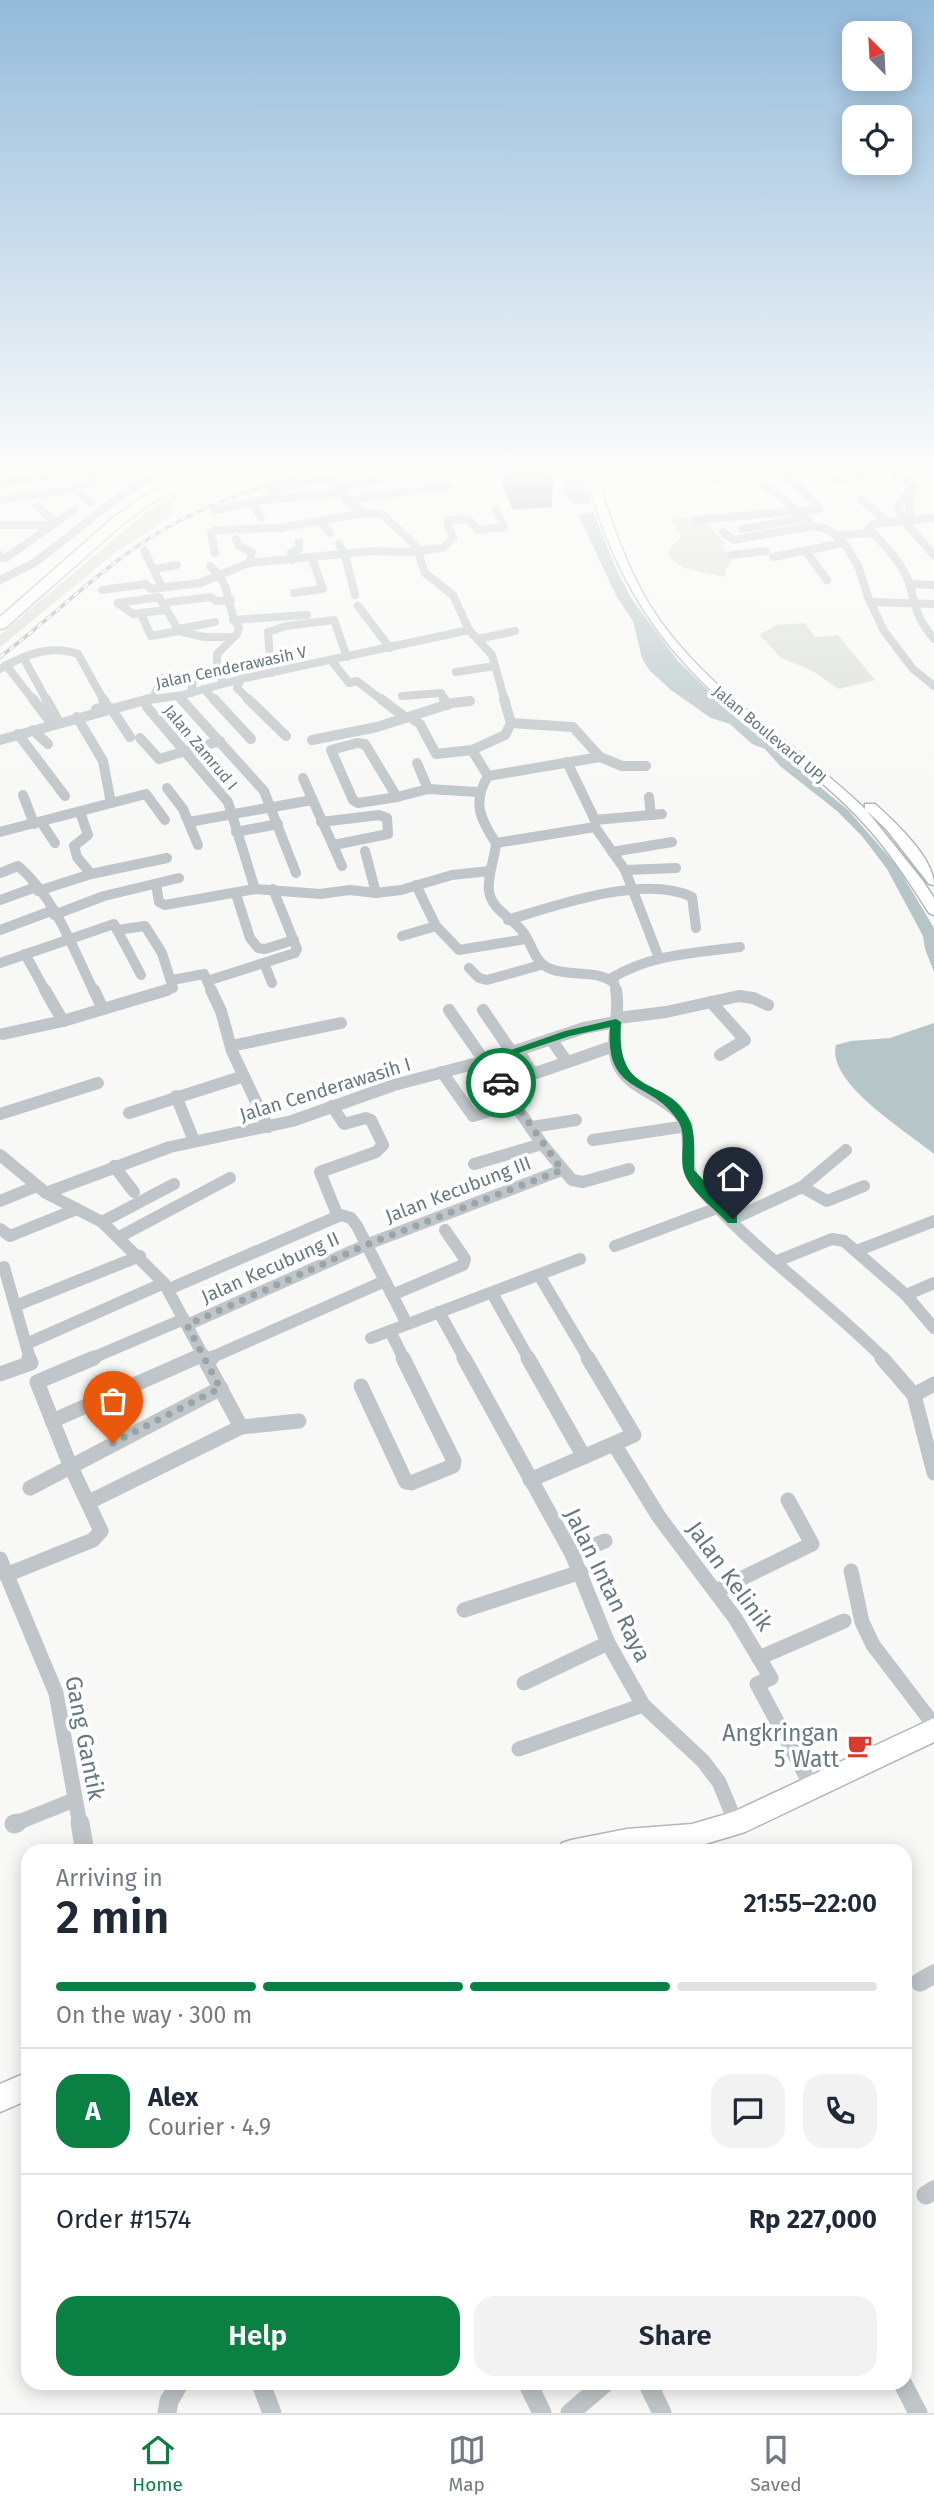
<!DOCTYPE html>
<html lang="en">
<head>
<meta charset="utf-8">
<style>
	:root { --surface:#fff; --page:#f2f2f3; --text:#1f2937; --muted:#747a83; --line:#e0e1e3; --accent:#0b8043 }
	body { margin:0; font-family:"Fira Sans",sans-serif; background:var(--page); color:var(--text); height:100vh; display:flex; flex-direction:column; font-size:26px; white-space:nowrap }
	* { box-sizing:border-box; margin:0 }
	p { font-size:23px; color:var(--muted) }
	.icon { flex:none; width:38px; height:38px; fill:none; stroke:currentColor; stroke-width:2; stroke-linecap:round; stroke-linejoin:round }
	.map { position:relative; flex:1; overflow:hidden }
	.side { position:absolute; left:21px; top:1844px; width:891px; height:546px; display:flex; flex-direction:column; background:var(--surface); border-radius:21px; box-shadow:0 4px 18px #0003 }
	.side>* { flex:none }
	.needle { width:46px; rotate:336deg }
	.tools { position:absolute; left:842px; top:21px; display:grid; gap:14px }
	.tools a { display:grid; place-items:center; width:70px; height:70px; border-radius:14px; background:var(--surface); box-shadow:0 4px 18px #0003; font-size:35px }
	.pin { position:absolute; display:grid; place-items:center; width:60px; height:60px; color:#fff; margin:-72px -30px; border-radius:50% 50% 50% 0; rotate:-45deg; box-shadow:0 0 7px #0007 }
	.pin .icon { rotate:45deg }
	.courier { position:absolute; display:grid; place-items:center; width:70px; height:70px; margin:-35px; border:5px solid #0b8043; border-radius:50%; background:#fff; color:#222; box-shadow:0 2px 9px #0007 }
	.overview em { font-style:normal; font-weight:600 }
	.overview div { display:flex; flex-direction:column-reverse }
	.overview { display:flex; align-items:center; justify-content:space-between; height:119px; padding:0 35px }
	h1 { font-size:46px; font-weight:600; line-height:52px }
	.bar { display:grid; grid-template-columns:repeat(4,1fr); gap:10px 7px; align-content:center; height:84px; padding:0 35px }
	.bar i { height:9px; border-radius:5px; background:var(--line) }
	.bar .selected { background:var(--accent) }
	.bar p { grid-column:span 4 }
	.line { display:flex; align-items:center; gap:18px; padding:0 35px; border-top:2px solid var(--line) }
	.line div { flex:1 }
	.round { display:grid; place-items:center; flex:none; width:74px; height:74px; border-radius:21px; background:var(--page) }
	.action { display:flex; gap:14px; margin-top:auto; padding:14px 35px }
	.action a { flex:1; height:80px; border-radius:21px; background:var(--accent); color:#fff; font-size:28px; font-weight:600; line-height:80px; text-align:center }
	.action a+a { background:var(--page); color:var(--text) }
	.dock { display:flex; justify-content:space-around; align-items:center; height:98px; border-top:2px solid var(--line); background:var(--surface); font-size:19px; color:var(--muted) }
	.dock a { display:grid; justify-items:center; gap:4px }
	.dock .selected { color:var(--accent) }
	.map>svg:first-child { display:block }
	.green { fill:#d9ddd5 }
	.water { fill:#b6c5c7 }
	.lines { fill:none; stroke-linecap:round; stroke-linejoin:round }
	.secondary-casing { stroke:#afb8bb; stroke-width:3 }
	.highway-casing { stroke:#b3b8bb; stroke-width:3 }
	.street-far4 { stroke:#bfc5c8; stroke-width:8 }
	.street-far3 { stroke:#bfc5c8; stroke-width:10 }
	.street-far2 { stroke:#bfc5c8; stroke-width:12 }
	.street-far1 { stroke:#bfc5c8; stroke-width:15 }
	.street { stroke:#bfc5c8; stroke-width:19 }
	.secondary { fill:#fff; fill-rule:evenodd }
	.highway { fill:#fff; fill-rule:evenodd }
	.rail-casing { stroke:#9fa9ac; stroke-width:3.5 }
	.rail { stroke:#fff; stroke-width:2; stroke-dasharray:6; stroke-linecap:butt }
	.wall { fill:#8d979a }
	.building { fill:#a4b0b3; stroke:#737b7d; stroke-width:2 }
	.route { fill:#0b8043 }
	.done { stroke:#98a5a9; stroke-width:7; stroke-dasharray:0 12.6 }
	.labels { text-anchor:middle; stroke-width:7; stroke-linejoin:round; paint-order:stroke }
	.far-street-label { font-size:16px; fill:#647980; stroke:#fff }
	.street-label { font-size:19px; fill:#647980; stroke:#fff }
	.near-street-label { font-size:23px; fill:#647980; stroke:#fff }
	.near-poi-label { font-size:23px; fill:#647980; stroke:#fff; text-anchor:end }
</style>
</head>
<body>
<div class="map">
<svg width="934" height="2413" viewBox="0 0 934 2413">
	<rect width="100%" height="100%" fill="#f8f8f6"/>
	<g class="green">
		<polygon points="179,492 168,519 117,551 0,647 0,635 150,509"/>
		<polygon points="699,517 727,544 721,545 732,563 726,568 725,577 684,568 668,557 670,548 682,536 670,519"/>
		<polygon points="805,623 815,637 838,635 875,680 839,689 811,670 781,658 760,635 776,625"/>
	</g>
	<g class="water">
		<path d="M572,471h9l11,32 -18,1c-11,-9 -14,-24 -2,-33z"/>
		<polygon points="593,512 618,573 631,598 678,661 738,719 848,810 897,866 934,928 934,972 925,949 923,936 887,869 862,836 836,810 781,767 765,749 752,744 730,724 711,718 671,690 649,670 642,658 633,621 617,597 578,515"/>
		<path d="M934,1023v131c-26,-22 -108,-71 -98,-109l15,-4 39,-3z"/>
	</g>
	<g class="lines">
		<defs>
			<g id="secondary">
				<polygon points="374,471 386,471 378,474"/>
				<path d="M586,471h9c15,45 29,92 54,133 53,86 146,137 216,205v-5h10c20,18 59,54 59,81l-5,-1 -43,-55 -19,-18 56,70 11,17v17l-5,-2c-22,-35 -44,-68 -73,-98 -41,-42 -90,-76 -134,-115 -70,-61 -115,-139 -136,-229z"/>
				<polygon points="934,1718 934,1742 745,1832 692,1848 649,1852 559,1852 562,1843 571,1840 627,1829 692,1824 733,1812"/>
				<polygon points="28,2072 28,2100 0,2112 0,2084"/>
			</g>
			<polygon id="highway" points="197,471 212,471 154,501 124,523 5,628 0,629 0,617 114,517 146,495"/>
		</defs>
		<use href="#secondary" class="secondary-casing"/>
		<use href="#highway" class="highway-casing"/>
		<g class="street-far4">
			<polyline points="379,471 382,475 379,479 343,487 346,500 364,513 383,515 416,546 425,573 453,595 469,630 492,655 505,701"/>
			<polyline points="635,471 639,480"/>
			<polyline points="703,471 720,480"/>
			<polyline points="778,471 803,490 819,509"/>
			<polyline points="825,471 836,479 878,474"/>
			<polyline points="274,474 287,478 302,476"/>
			<polyline points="894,474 913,484 898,507 903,520 934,555"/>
			<polyline points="788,477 812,471"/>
			<polyline points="0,483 83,471"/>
			<polyline points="765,486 783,498 813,526 828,529 845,544 859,568 868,597 884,631 913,669 934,686"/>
			<polyline points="75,489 91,502"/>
			<polyline points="0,500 75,489 94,481 95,477 82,471"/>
			<path d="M270,500l1,-8c18,-5 48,-20 64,-9v9"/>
			<polyline points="346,500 449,486"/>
			<polyline points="862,500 888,522"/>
			<polyline points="253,503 261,518"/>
			<polyline points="37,506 56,522"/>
			<polyline points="215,510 256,501 343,492"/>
			<path d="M934,518l-61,6 -4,4c14,16 31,32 39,52 10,29 5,33 26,59"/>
			<polyline points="696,520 819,509"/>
			<polyline points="910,520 909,502 915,488"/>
			<polyline points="320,521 330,533"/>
			<polyline points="0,525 52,525"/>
			<polyline points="742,529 800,519"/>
			<polyline points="723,532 733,540 813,526"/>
			<polyline points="837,535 873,533"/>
			<polyline points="236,539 239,546 252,552 249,563"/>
			<polyline points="339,544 345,555 355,595"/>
			<polyline points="144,550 162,587"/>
			<polyline points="215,553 211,533 216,530 280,528 364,513"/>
			<polyline points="807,553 827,580"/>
			<polyline points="0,555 2,558 7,557 74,510"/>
			<polyline points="731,555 766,551"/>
			<polyline points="773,557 844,543"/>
			<polyline points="292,560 291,552 299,549 299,542"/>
			<path d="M210,566c25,23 13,37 29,62l-2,6 -20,20v11l6,18"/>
			<polyline points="154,569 177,565"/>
			<polyline points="0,580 34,563 119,497 162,471"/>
			<polyline points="909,584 934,585"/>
			<polyline points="102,590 146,584 151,589 200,583 249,563 372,551 406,552 443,548 453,538 447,522 449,520 468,519 478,530 504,527 496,509"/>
			<polyline points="294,593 323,589 312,559"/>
			<polyline points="170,602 211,597 216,601 231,600"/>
			<polyline points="870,602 934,604"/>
			<polyline points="118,603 159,597 179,631"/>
			<polyline points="118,603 133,614 166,610"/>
			<polyline points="358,606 390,648"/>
			<polyline points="141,614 151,636 179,631 204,637 231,637"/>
			<polyline points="233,620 307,615"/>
			<polyline points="179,629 215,622"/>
			<polyline points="478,639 515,631"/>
			<polyline points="23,657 47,701"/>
			<polyline points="332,661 349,683 357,681 383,701"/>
			<polyline points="6,665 34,701"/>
			<path d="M0,669c24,-14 51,-25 78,-15l26,47"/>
			<polyline points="456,672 495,666"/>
			<polyline points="271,673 268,632 286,626 334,620 347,657"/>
			<polyline points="241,679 237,688 250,701"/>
			<polyline points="204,689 215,701"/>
			<polyline points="191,693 194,676"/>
			<polyline points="178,696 182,701"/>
			<polyline points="402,696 441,693 445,701"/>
			<polyline points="153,698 162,678"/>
			<polyline points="142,701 183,695 241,679 469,630"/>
		</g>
		<g class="street-far3">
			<polyline points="33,699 52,724"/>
			<polyline points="46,699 58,721"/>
			<polyline points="181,699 264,791 296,873"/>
			<polyline points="214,699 251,739"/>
			<polyline points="248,699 286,736"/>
			<polyline points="381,699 406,718"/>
			<polyline points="444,699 447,705"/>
			<path d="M504,699l7,24 -6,12 -33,15 16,26c-16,26 -8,43 8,67 -1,16 -9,32 -7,48 3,20 23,26 34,41 10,13 11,31 28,37 21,8 45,0 63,14l3,9"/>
			<polyline points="147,707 228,802 255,889"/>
			<polyline points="111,708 130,737"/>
			<polyline points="96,709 107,706 103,699"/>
			<polyline points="77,717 103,761 111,803"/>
			<polyline points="410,717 420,724 436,754 472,750"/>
			<polyline points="511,723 573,727 600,757"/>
			<polyline points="33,730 48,744"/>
			<polyline points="18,734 65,796"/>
			<polyline points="140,738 159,759 220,741"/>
			<polyline points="0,740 149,699"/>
			<polyline points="312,740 377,727 452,703 470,701"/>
			<polygon points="357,743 365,744 397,797 358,803 353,800 331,750"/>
			<polyline points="567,762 595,820 595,827 625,870 659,958"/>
			<polyline points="417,763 428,789"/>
			<polyline points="488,776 600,757 622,766 646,766"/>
			<polyline points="303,778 342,866"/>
			<polyline points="167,788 183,809 198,845"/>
			<polyline points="23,795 34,824"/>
			<polyline points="397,797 428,789 478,792"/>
			<polyline points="649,797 651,815"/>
			<polyline points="80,812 88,835 74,846 77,857 91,874"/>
			<polyline points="595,820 662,814"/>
			<polyline points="41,822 55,843"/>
			<polyline points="189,822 312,800"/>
			<polyline points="321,822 379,815 387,818 388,834 334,845"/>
			<polyline points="0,832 146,794 165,820"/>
			<polyline points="236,832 278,824"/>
			<polyline points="496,843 595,827"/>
			<polyline points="365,851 376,893"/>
			<polyline points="612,852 672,842"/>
			<polyline points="625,870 676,868"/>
			<path d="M0,873l18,-7c36,30 56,84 76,126"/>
			<polyline points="156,884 159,902 165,905 255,889 320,894 350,890 376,893 401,890 452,875 490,871"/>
			<polyline points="416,885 436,926 459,950 526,939"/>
			<polyline points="38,891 91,874 167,858"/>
			<polyline points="236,894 250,938 258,948 265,949 294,940"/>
			<polyline points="0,900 36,887"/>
			<polyline points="54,915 104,896 179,878"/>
			<path d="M508,920c49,-15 137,-46 184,-23l4,31"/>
			<polyline points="0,930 51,911"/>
			<polyline points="117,930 145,926 162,953 173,988 161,992"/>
			<polyline points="402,936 436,926"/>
			<polyline points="25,954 46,992"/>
			<polyline points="0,963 114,924 141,975"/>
			<polyline points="264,963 272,983"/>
			<polyline points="469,968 479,978 487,980 541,965"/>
			<path d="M610,979c40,-25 84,-26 130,-32"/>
			<polyline points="172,980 204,974 212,992"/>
			<polyline points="207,981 295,953 297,949 273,889"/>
		</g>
		<g class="street-far2">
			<polyline points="45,990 63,1021"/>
			<polyline points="94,990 103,1009"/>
			<polyline points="211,990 221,1011 232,1051 268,1127"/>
			<path d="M616,990c5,23 -6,46 0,69 8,29 44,34 63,55 17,20 1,49 18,70 54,66 127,114 187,175"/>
			<polyline points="711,1002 745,1040 720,1055"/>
			<polyline points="449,1010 542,1144 572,1180 583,1182 629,1169"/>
			<polyline points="483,1010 511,1051"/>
			<polyline points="618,1018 666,1012 739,996 753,998 768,1005"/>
			<polyline points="3,1034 63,1021 167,990"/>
			<polyline points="553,1042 567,1062"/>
			<polyline points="231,1046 341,1023"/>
			<polyline points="520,1053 530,1070 536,1073 614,1046"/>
			<polyline points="442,1072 473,1116 509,1105"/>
			<polyline points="176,1096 194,1141"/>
			<polyline points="332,1106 344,1124 366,1118 371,1120 383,1145 376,1152 320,1172 337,1214"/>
			<polyline points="129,1113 244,1076"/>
			<polyline points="0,1114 98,1083"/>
			<polyline points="532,1127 576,1120"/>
			<polyline points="593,1140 687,1126"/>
			<polyline points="0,1155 46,1193 102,1222 164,1283 205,1359"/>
			<polyline points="474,1164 542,1144"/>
			<polyline points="114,1166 134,1192"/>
			<polyline points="802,1187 827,1201 864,1186"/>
			<polyline points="46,1193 170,1147 292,1121 394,1085 485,1061 584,1028 616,1022"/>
			<polyline points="0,1201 37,1186"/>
			<polyline points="733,1219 802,1187 846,1150"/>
			<polyline points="102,1222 174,1184"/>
			<polyline points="0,1229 10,1236 77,1209"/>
			<polyline points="119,1237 230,1178"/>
			<polyline points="615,1246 720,1207"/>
			<polyline points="856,1251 934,1221"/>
			<polyline points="777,1261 832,1239 844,1241 906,1295 934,1328"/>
			<polyline points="4,1267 30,1359"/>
			<polyline points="539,1275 589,1359"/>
			<polyline points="169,1289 341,1215 351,1218 357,1226 407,1324"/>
			<polyline points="492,1293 529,1359"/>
			<polyline points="392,1295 463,1265 465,1259 445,1230"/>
			<polyline points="906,1295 934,1283"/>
			<polyline points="15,1306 140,1256"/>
			<polyline points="439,1312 465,1359"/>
			<polyline points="187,1325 368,1244 562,1170"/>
			<polyline points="390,1331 404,1359"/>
			<polyline points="371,1338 580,1259"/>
			<polyline points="26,1344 164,1283"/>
			<polyline points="90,1359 184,1319"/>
			<polyline points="191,1359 203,1354"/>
			<polyline points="208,1359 385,1281"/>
		</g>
		<g class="street-far1">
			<polyline points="204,1358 241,1427"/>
			<polyline points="464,1358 572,1554 608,1643 643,1705 703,1761 719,1782 736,1823"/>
			<polyline points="528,1358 584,1457"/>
			<polyline points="882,1358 914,1395 934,1473"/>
			<polyline points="206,1360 212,1358"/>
			<polyline points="0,1374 31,1363 29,1358"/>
			<polyline points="361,1386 406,1482 411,1483 453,1466 454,1461 403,1358"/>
			<polyline points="914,1395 934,1384"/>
			<polyline points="52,1421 195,1358"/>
			<polyline points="614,1444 659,1517 735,1618 771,1678 757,1684 812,1787"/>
			<polyline points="530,1480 634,1435 588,1358"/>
			<polyline points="30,1488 221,1388"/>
			<polyline points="89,1502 241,1427 299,1421"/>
			<polyline points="572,1554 605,1541"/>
			<polyline points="0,1559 56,1693 80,1825"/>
			<polyline points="851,1571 862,1622 873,1645 934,1725"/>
			<polyline points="6,1575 93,1540 101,1531 70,1465 37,1382 94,1358"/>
			<polyline points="716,1591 812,1544 788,1500"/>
			<polyline points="464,1610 581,1572"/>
			<polyline points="759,1658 844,1621"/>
			<polyline points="524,1683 608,1643"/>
			<polyline points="519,1749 643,1705"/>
			<polyline points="14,1824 74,1800"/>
		</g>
		<g class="street">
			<polyline points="80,1823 85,1852"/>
			<polyline points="14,1824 17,1823"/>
			<polyline points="920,1982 934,1974"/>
			<polyline points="926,2195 934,2190"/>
			<polyline points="261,2384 272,2413"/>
			<polyline points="528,2384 542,2413"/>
			<polyline points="648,2384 662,2413"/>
			<polyline points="903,2384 918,2413"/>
			<polyline points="167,2413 169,2401 179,2384"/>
			<polyline points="570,2413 604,2384"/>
		</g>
		<use href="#secondary" class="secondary"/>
		<use href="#highway" class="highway"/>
		<defs>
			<path id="rail" d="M0,657c50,-38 95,-83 148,-118 50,-32 107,-51 164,-68"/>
		</defs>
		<use href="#rail" class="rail-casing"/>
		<use href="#rail" class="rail"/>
	</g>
	<polygon class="wall" points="503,471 507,471 553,484 552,507 513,510 502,484"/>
	<polygon class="building" points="507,471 547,471 553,484 514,487"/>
	<linearGradient id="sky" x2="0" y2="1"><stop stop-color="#94bbdb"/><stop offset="0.58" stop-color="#fcfcfb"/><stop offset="1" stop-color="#fcfcfb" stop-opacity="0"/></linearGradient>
	<rect width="934" height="808" fill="url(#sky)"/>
	<path class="route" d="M616,1019l5,3c-6,81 48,51 69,99 6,15 4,33 4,49l43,46v7h-9c-13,-14 -41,-34 -45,-54 -3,-15 4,-34 -5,-48 -27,-43 -73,-24 -68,-94l-40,9 -79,26 15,21 -5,4 -3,-1 -18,-25 85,-30z"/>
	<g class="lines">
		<polyline class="done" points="113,1443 220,1388 187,1325 368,1244 562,1170 501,1083"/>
	</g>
	<defs>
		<symbol id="cafe-bare" viewBox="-9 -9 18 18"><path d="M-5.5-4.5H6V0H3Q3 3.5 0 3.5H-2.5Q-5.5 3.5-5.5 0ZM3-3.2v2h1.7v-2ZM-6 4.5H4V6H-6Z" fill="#dd3931" stroke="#fff" stroke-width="2.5" paint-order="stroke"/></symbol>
	</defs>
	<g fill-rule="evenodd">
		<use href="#cafe-bare" x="842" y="1728" width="35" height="35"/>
	</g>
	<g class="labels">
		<g class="far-street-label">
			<text transform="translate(231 667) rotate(-12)" y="6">Jalan Cenderawasih V</text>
			<text transform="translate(770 734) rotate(40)" y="6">Jalan Boulevard UPJ</text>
			<text transform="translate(201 747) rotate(50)" y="6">Jalan Zamrud I</text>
		</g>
		<g class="street-label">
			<text transform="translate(325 1089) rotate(-17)" y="7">Jalan Cenderawasih I</text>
			<text transform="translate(458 1189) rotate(-21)" y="7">Jalan Kecubung III</text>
			<text transform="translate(270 1267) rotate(-24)" y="7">Jalan Kecubung II</text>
		</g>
		<g class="near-street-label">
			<text transform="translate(730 1576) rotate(54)" y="8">Jalan Kelinik</text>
			<text transform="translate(608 1585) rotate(64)" y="8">Jalan Intan Raya</text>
			<text transform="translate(85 1738) rotate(79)" y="8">Gang Gantik</text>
		</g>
		<g class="near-poi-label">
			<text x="839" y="1741">Angkringan<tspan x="839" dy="26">5 Watt</tspan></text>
		</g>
	</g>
</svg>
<div class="tools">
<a><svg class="needle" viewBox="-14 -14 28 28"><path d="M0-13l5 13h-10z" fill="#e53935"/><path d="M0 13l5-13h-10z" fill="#747a83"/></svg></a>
<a><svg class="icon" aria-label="locate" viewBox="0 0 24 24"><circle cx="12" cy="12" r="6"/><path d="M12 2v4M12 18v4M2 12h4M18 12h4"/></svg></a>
</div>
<div class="pin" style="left:113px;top:1443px;background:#ea580c"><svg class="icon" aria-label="bag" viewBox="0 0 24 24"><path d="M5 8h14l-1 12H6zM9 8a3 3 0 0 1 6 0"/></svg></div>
<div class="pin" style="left:733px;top:1219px;background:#1f2937"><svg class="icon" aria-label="home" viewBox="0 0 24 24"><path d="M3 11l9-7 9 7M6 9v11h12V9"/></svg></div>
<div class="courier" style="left:501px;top:1083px"><svg class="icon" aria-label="car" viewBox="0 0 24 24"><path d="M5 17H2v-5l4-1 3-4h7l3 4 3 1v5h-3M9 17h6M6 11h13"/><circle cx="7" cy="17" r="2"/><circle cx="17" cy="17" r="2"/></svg></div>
<section class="side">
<div class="overview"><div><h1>2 min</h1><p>Arriving in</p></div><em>21:55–22:00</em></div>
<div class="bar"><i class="selected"></i><i class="selected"></i><i class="selected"></i><i></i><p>On the way · 300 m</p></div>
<div class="line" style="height:126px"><b class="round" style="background:var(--accent);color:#fff">A</b><div><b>Alex</b><p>Courier · 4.9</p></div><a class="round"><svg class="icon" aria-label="chat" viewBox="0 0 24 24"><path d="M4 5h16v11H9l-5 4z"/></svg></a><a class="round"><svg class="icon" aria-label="phone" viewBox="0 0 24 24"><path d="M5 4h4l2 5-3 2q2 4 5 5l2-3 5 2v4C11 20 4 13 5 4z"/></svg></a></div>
<div class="line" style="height:91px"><div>Order #1574</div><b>Rp 227,000</b></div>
<div class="action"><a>Help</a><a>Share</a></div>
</section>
</div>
<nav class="dock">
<a class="selected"><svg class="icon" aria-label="home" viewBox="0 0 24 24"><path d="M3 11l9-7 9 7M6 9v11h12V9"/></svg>Home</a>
<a><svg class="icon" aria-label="map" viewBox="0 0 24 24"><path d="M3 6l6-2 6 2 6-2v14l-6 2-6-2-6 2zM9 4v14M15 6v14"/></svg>Map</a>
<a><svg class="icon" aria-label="saved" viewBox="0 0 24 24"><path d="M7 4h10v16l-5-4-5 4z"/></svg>Saved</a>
</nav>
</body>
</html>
